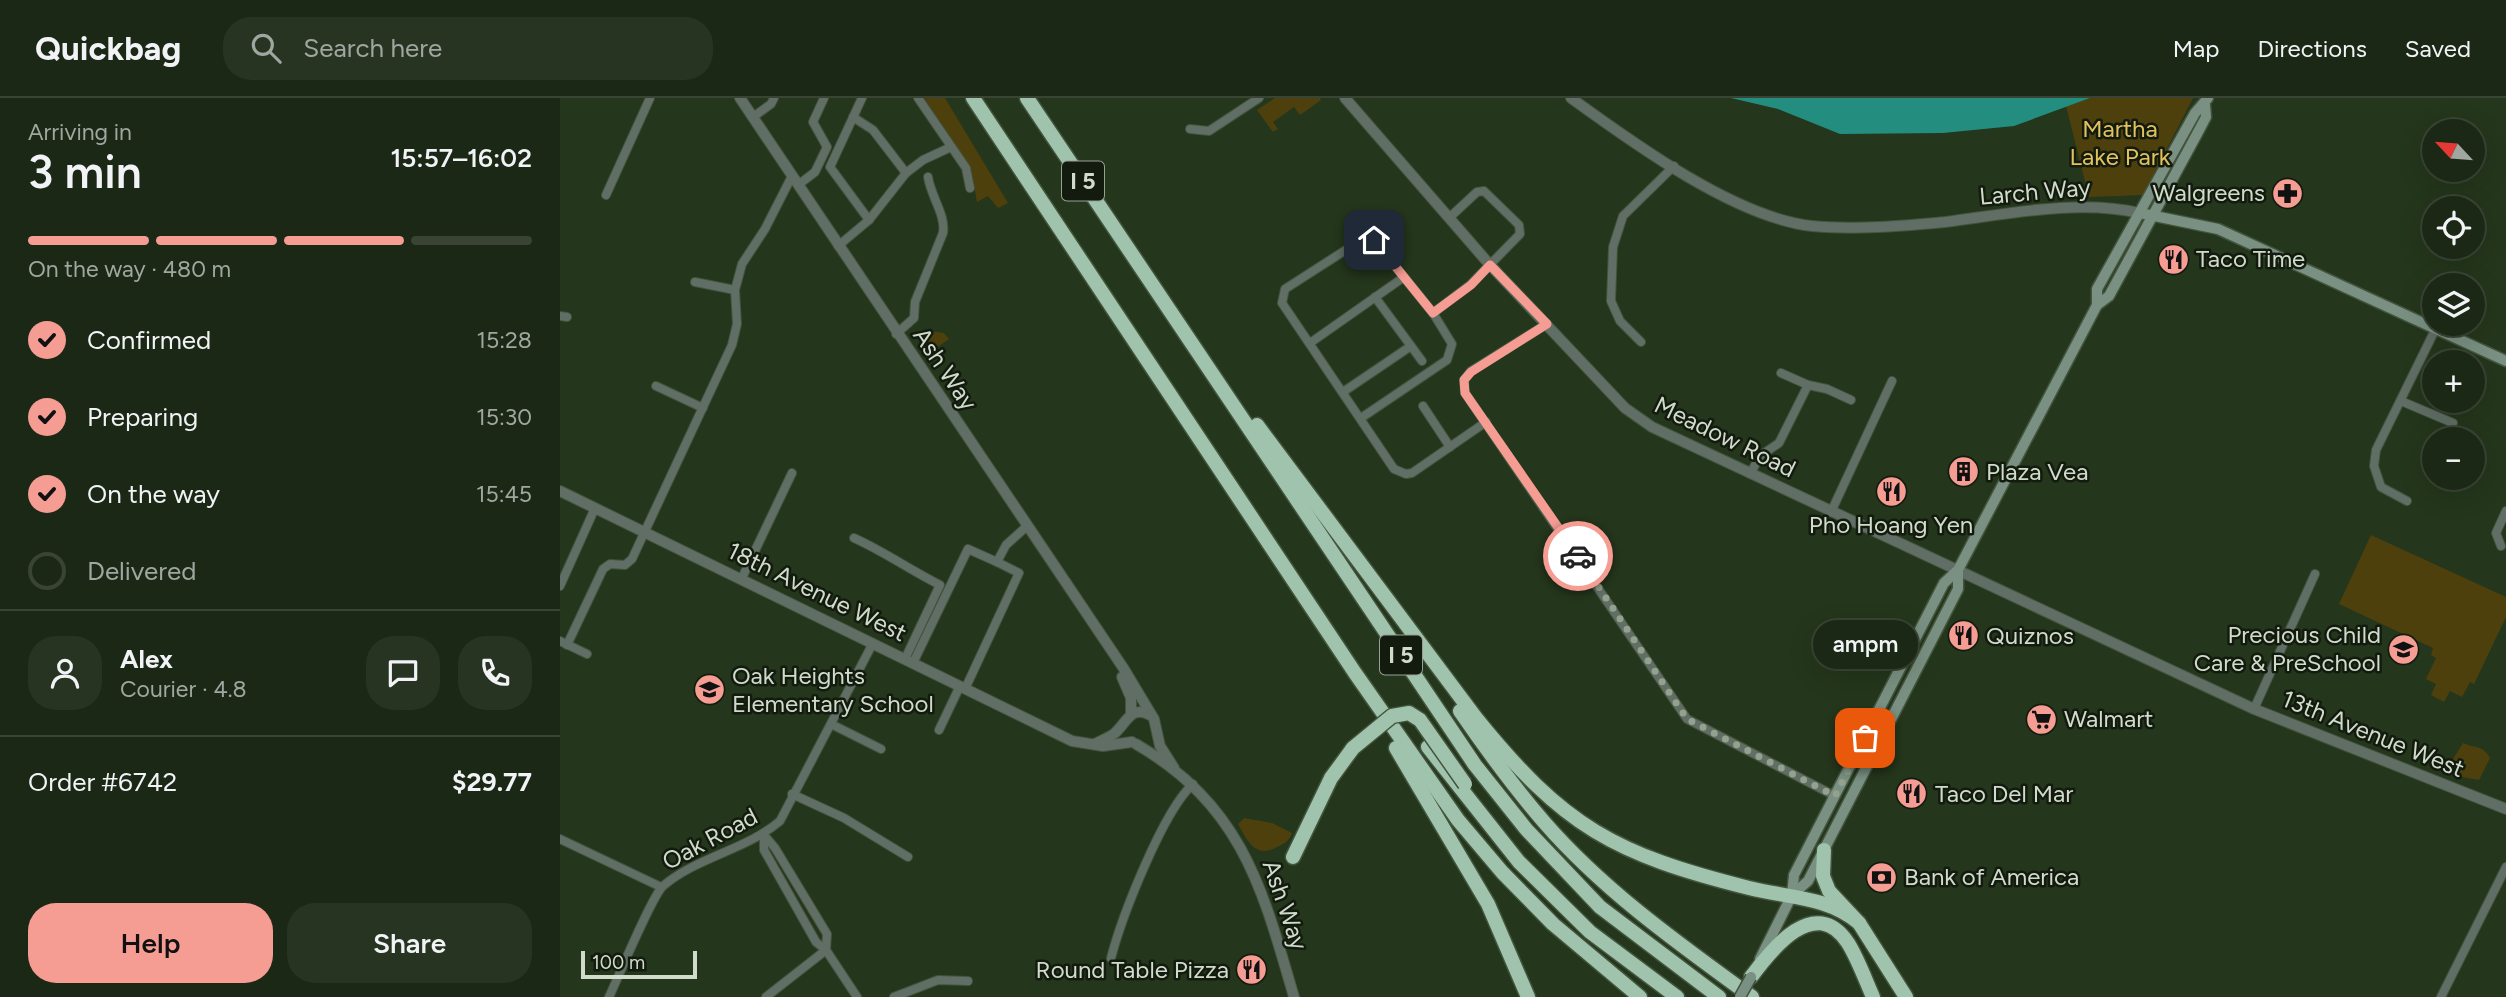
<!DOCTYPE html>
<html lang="en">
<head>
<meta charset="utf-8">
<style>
	:root { --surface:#1b2815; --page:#283422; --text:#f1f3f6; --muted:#a0a6a0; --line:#394434; --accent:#f59c93 }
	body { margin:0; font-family:Figtree,sans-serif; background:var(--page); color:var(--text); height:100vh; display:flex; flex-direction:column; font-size:26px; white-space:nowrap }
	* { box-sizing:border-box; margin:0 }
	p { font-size:23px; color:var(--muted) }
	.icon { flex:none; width:38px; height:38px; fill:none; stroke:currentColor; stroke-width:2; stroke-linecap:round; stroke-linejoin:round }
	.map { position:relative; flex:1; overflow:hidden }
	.drawer { display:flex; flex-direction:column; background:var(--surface); width:560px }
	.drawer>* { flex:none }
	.needle { width:46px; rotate:296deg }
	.tools { position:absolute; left:1862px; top:21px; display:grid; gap:14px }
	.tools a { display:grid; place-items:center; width:63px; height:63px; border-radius:50%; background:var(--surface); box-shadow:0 7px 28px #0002,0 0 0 2px var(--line); font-size:35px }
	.scale { position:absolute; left:21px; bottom:18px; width:116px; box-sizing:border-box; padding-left:7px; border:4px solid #d0dbcb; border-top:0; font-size:19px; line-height:24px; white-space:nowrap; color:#d0dbcb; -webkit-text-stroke:5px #131b0f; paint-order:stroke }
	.pin { position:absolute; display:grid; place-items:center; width:60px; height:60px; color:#fff; margin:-30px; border-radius:14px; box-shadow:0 4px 10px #0006 }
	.courier { position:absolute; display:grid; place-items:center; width:70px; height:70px; margin:-35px; border:5px solid #f59c93; border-radius:50%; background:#fff; color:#222; box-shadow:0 2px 9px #0007 }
	.bubble { position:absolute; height:49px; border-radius:24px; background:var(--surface); box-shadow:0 7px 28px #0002,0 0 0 2px var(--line); font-size:23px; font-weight:600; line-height:49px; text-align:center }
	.headline em { font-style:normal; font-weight:600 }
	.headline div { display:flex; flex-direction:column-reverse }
	.headline { display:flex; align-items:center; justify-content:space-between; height:119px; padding:0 28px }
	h1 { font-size:46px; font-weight:600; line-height:52px }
	.bar { display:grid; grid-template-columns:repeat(4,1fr); gap:10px 7px; align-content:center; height:84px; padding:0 28px }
	.bar i { height:9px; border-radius:5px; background:var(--line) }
	.bar .active { background:var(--accent) }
	.bar p { grid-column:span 4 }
	.line { display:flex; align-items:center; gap:18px; padding:0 28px; border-top:2px solid var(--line) }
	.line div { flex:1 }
	.round { display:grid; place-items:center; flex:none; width:74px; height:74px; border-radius:28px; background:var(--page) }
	ol { padding:0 28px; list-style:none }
	li { display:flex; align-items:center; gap:21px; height:77px }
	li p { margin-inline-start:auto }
	li .icon { padding:7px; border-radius:50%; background:var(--accent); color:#111; stroke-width:4 }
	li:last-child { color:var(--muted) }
	li i { width:38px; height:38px; border:4px solid var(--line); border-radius:50% }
	.action { display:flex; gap:14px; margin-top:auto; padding:14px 28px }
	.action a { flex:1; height:80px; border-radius:28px; background:var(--accent); color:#111; font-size:28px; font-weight:600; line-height:80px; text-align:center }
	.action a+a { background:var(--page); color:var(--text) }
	header { display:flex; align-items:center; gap:42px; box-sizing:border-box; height:98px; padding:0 35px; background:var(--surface); border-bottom:2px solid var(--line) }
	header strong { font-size:33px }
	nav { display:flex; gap:38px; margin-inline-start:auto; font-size:24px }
	.search { width:490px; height:63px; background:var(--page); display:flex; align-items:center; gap:18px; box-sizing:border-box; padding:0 24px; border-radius:28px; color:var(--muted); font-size:26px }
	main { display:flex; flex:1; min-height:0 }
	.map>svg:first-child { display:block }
	.green { fill:#4e400c }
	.water { fill:#238e7f }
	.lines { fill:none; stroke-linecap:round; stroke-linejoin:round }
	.minor-casing { stroke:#43543c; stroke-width:10 }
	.tertiary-casing { stroke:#43543c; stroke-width:12 }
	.secondary-casing { stroke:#43543c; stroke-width:13 }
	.motorway-casing { stroke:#43543c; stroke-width:17 }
	.minor { stroke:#606e65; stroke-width:8 }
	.tertiary { stroke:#606e65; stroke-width:10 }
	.secondary { stroke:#799082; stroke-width:10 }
	.motorway { stroke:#9fc3ad; stroke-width:14 }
	.secondary-bridge-casing { stroke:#43543c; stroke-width:13; stroke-linecap:butt }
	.motorway-bridge-casing { stroke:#43543c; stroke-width:17; stroke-linecap:butt }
	.secondary-bridge { stroke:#799082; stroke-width:10 }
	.motorway-bridge { stroke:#9fc3ad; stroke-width:14 }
	.done { stroke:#94a18e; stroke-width:7; stroke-dasharray:0 12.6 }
	.route { stroke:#f59c93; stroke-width:9 }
	.labels { text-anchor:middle; stroke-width:5; stroke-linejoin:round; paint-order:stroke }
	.shield { fill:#131b0f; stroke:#97a193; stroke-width:2 }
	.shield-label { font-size:23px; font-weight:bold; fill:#d0dbcb }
	.park-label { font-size:24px; fill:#e2c25c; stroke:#131b0f }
	.street-label { font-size:24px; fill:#d0dbcb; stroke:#131b0f }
	.poi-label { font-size:24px; fill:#d0dbcb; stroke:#131b0f; text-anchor:start }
</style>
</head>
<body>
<header>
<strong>Quickbag</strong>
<div class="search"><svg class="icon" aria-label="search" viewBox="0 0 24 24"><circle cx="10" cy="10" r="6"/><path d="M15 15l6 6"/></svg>Search here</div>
<nav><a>Map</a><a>Directions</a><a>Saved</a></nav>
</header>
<main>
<section class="drawer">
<div class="headline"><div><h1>3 min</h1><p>Arriving in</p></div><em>15:57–16:02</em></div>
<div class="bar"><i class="active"></i><i class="active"></i><i class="active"></i><i></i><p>On the way · 480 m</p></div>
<ol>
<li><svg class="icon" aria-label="check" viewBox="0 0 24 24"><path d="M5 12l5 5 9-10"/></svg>Confirmed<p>15:28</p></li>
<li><svg class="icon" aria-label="check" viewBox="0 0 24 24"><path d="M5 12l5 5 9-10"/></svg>Preparing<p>15:30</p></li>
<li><svg class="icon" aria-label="check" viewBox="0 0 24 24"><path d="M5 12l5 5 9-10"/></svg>On the way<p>15:45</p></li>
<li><i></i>Delivered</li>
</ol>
<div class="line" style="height:126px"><a class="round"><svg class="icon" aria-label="person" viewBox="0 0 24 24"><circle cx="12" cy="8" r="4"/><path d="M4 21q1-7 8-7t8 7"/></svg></a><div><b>Alex</b><p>Courier · 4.8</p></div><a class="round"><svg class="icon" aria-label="chat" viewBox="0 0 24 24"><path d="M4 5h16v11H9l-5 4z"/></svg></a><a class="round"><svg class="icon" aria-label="phone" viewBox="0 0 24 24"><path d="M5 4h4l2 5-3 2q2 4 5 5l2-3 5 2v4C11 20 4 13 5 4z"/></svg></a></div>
<div class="line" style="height:91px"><div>Order #6742</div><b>$29.77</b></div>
<div class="action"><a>Help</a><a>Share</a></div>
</section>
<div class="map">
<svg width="1946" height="899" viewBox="0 0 1946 899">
	<rect width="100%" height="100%" fill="#24361c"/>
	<g class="green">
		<polygon points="364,0 385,0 448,105 438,110 428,98 417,104 411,71"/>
		<polygon points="715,0 760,0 761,2 740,17 734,9 713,24 718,31 713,34 697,12"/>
		<polygon points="1530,0 1633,0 1583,97 1529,99 1506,8"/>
		<polygon points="360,232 384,235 389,241 369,255 359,238"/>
		<polygon points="1811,437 1946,499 1946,519 1914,586 1910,584 1902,599 1890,593 1884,604 1871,597 1876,586 1866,581 1876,560 1871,557 1873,550 1779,506"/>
		<path d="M1903,645c12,6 19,1 27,15l-11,22 -22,-4 -10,-7z"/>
		<path d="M684,720l28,5 20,10c-3,9 -9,11 -17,15 -20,10 -28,-8 -37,-24z"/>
	</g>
	<polygon class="water" points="1171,0 1530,0 1454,28 1383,35 1280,36 1218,11"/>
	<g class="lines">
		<defs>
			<g id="minor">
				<polyline points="302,0 270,69 309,122"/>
				<polyline points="358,0 406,70 410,90"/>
				<polyline points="193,19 211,6 214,0"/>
				<polyline points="293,19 313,32 346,75"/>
				<polyline points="630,31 649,33 699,0"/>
				<polyline points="238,87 255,74 267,49 253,24 264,0"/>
				<polyline points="46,97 90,0"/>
				<polyline points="278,148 309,122 346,75 363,62 391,49"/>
				<polyline points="135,184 175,192"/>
				<polyline points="815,199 862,263"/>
				<polyline points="873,215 910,187 960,136 959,127 924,93 917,94 889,120"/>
				<polyline points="0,218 7,219"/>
				<polyline points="987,226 911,273 904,282 905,295 1127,621 1275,698"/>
				<path d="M336,236l18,-16 1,-16 28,-69c3,-18 -12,-36 -15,-56"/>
				<polyline points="1081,244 1060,223 1051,203 1053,149 1063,118 1114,68"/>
				<polyline points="750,245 844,179"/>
				<polyline points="1248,287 1267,291 1291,302"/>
				<polyline points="96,288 143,310"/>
				<polyline points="783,294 851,248"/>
				<polyline points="1841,303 1893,325"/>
				<polyline points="863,308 890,349"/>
				<polyline points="801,320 887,262 892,246 873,215 814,142 806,139 725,191 722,205 834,371 846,376 852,375 926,324"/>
				<polyline points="1190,376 1200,358 1219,345 1248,287 1221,275"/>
				<polyline points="1847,403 1821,389 1814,368 1816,352 1875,232"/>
				<polyline points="1271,414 1332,283"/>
				<path d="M294,440c31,14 56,32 86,47l-35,74"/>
				<polyline points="1941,448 1936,435 1946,413"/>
				<polyline points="182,480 232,375"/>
				<polyline points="0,488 35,410"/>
				<polyline points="0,543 27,556"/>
				<polyline points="7,547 43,471 50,466 65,467 72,461 172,247 177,226 175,192 182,166 205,131 232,78"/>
				<polyline points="353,565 408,451 437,464 446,447 466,429"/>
				<polyline points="405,591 459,475 437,464"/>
				<polyline points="1694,611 1755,476"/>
				<polyline points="271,626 321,651"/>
				<polyline points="379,632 400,588"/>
				<polyline points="232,696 284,720 348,759"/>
				<polyline points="204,737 204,752 256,844 266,852 297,899"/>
				<polyline points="204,737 215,750 267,836 266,852"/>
				<polyline points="0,741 101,789"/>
				<path d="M551,860c11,-42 52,-147 82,-174"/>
				<path d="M49,899c9,-19 43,-101 54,-111 34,-29 83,-36 117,-65l93,-178"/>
				<polyline points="206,899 266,852"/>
				<polyline points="334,899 378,882 408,883"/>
				<polyline points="1881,899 1946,769"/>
			</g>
			<g id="tertiary">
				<polyline points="180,0 564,571 594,621 600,648 614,670"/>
				<polyline points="785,0 930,167 1065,310 1092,329 1694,611 1946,711"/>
				<path d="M1011,0c62,45 165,120 241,128 42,4 91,0 133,-4 63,-8 132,-23 195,-9"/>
				<polyline points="0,393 512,643 543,648 572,644"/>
				<polyline points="562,579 571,600 571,616"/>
				<path d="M535,646c6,-4 14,-6 20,-11 12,-11 16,-28 35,-18"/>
				<path d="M576,646c106,62 126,143 158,253"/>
			</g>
			<g id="secondary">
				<polyline points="1580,115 1658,131 1946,263"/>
				<polyline points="1537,207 1549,198 1637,36 1646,19 1645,7"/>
				<polyline points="1232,797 1248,783 1398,491 1398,472"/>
				<polyline points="1200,861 1232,797 1234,777 1384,485 1398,472 1537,207 1537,191 1635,15 1648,0"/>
			</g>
			<g id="motorway">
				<polyline points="413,0 795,575 898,722 942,774 993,826 1080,899"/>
				<polyline points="467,0 915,667 966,731 1040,809 1159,899"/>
				<path d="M697,327l219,293c88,109 138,136 273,170 39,10 78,8 110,35"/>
				<path d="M900,613c26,38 54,76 84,111 59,68 135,122 208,175"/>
				<polyline points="868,649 959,764 1030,834 1117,899"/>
				<polyline points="836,650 928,806 968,899"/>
				<polyline points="1264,752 1263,778 1269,793 1299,825 1346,899"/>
				<polyline points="733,759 771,680 793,650"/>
				<path d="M1191,879c20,-27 64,-84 97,-34 10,16 17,36 25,54"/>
			</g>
		</defs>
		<use href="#minor" class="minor-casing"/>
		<use href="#tertiary" class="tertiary-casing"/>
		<use href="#secondary" class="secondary-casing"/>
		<use href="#motorway" class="motorway-casing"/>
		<use href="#minor" class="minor"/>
		<use href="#tertiary" class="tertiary"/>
		<use href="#secondary" class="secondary"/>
		<use href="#motorway" class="motorway"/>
		<defs>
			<polyline id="secondary-bridge" points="1180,899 1191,879"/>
			<polyline id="motorway-bridge" points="793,650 832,618 849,615 860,622 905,686"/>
		</defs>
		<use href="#secondary-bridge" class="secondary-bridge-casing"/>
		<use href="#motorway-bridge" class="motorway-bridge-casing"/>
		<use href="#secondary-bridge" class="secondary-bridge"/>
		<use href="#motorway-bridge" class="motorway-bridge"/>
	</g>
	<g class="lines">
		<polyline class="done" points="1018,458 1127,621 1275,698 1305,640"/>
		<polyline class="route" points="814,142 873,215 911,187 930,167 987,226 911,274 904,282 905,295 1018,458"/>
	</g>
	<defs>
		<symbol id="pharmacy-disc" viewBox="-11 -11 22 22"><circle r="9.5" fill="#f59c93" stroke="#131b0f"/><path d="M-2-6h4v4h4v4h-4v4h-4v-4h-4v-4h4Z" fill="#111"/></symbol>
		<symbol id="restaurant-disc" viewBox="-11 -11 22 22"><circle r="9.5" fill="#f59c93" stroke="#131b0f"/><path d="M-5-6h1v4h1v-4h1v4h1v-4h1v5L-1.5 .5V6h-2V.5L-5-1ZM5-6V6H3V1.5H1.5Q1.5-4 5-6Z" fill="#111"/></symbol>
		<symbol id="building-disc" viewBox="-11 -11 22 22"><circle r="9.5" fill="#f59c93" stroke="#131b0f"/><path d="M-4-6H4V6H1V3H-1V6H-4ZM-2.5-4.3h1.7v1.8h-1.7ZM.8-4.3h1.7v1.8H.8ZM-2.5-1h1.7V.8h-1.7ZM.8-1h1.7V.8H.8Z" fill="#111"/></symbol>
		<symbol id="school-disc" viewBox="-11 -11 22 22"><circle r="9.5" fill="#f59c93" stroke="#131b0f"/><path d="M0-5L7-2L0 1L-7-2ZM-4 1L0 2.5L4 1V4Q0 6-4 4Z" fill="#111"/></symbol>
		<symbol id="supermarket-disc" viewBox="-11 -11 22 22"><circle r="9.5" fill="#f59c93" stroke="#131b0f"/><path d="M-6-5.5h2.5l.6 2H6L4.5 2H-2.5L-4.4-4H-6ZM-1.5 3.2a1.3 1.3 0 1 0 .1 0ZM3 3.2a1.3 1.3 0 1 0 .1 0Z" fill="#111"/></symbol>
		<symbol id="bank-disc" viewBox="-11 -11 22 22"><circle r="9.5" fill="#f59c93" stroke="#131b0f"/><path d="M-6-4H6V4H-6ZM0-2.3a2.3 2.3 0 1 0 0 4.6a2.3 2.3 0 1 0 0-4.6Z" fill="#111"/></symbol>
	</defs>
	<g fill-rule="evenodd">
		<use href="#pharmacy-disc" x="1710" y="78" width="35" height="35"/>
		<use href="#restaurant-disc" x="1596" y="144" width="35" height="35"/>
		<use href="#building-disc" x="1386" y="356" width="35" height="35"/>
		<use href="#restaurant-disc" x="1314" y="376" width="35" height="35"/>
		<use href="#restaurant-disc" x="1386" y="520" width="35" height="35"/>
		<use href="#school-disc" x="1826" y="534" width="35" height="35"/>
		<use href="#school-disc" x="132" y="574" width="35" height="35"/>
		<use href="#supermarket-disc" x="1464" y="604" width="35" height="35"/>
		<use href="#restaurant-disc" x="1334" y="678" width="35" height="35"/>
		<use href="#bank-disc" x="1304" y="762" width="35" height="35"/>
		<use href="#restaurant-disc" x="674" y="854" width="35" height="35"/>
	</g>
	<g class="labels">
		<g class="shield">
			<rect x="502" y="63.5" width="42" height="39" rx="5"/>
			<rect x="820" y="537.5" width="42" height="39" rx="5"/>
		</g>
		<g class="shield-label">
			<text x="523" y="91">I 5</text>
			<text x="841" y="565">I 5</text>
		</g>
		<g class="park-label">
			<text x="1560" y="39">Martha<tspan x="1560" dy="28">Lake Park</tspan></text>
		</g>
		<g class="street-label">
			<text transform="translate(1475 94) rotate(-5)" y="8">Larch Way</text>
			<text transform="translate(385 271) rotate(56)" y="8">Ash Way</text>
			<text transform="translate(1165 339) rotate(26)" y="8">Meadow Road</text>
			<text transform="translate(257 494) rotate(26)" y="8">18th Avenue West</text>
			<text transform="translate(1813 636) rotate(22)" y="8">13th Avenue West</text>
			<text transform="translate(150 741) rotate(-28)" y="8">Oak Road</text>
			<text transform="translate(725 807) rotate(71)" y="8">Ash Way</text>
		</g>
		<g class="poi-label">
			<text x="1705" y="103" text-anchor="end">Walgreens</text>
			<text x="1636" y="169">Taco Time</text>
			<text x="1426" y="382">Plaza Vea</text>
			<text x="1331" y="435" text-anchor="middle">Pho Hoang Yen</text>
			<text x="1821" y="545" text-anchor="end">Precious Child<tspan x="1821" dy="28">Care &amp; PreSchool</tspan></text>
			<text x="1426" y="546">Quiznos</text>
			<text x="172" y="586">Oak Heights<tspan x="172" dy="28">Elementary School</tspan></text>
			<text x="1504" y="629">Walmart</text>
			<text x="1375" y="704">Taco Del Mar</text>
			<text x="1344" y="787">Bank of America</text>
			<text x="669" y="880" text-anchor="end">Round Table Pizza</text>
		</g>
	</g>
</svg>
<div class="tools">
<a><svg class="needle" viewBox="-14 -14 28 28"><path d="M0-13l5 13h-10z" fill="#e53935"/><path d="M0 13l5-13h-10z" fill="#a0a6a0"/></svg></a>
<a><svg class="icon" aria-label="locate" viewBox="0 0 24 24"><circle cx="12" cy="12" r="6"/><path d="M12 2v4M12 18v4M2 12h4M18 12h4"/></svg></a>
<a><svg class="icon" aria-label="layers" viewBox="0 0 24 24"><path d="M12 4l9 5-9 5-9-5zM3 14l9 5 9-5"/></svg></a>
<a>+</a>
<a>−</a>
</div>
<div class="scale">100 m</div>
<div class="pin" style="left:1305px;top:640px;background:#ea580c"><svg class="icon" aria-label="bag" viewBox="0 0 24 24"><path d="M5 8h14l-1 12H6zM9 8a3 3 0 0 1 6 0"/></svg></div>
<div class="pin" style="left:814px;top:142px;background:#1f2937"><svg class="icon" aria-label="home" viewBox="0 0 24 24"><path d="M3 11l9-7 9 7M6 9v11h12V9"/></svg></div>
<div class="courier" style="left:1018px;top:458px"><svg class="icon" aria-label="car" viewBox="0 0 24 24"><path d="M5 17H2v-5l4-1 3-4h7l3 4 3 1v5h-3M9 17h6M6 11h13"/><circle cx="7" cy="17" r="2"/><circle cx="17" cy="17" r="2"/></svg></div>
<div class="bubble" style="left:1253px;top:522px;width:105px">ampm</div>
</div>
</main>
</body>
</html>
